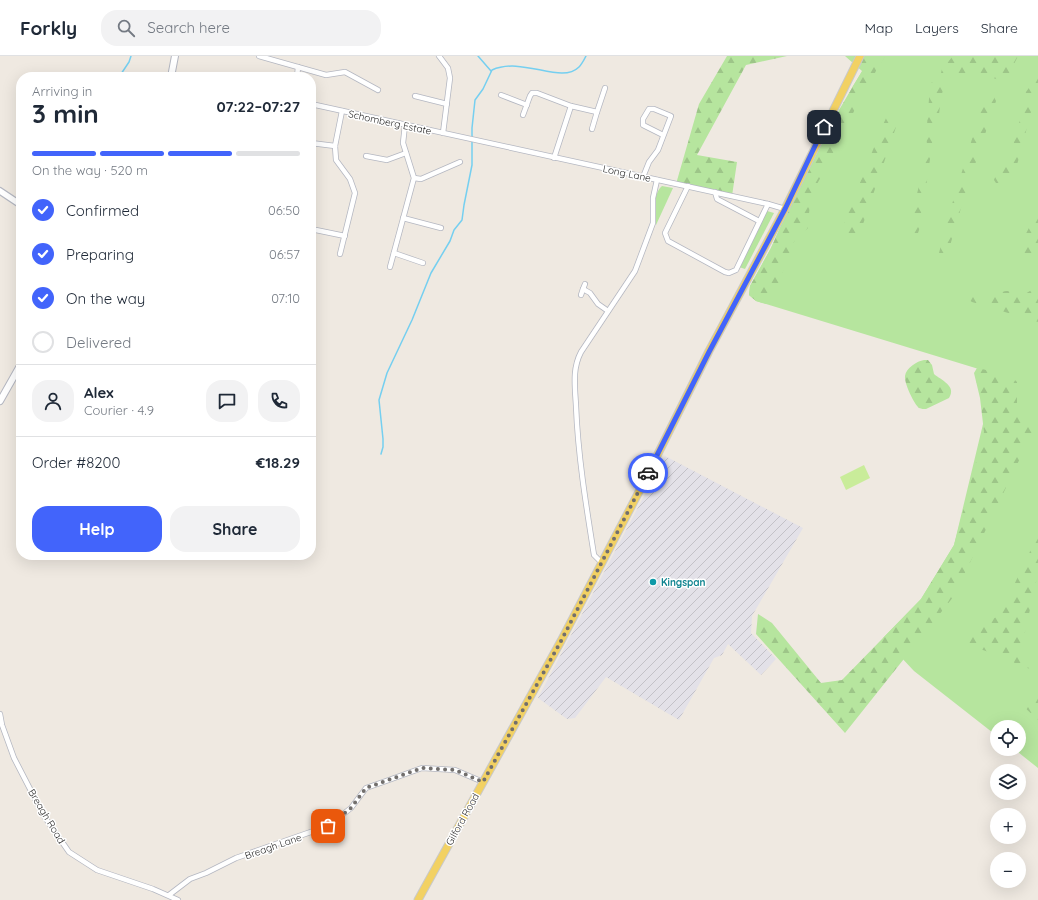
<!DOCTYPE html>
<html lang="en">
<head>
<meta charset="utf-8">
<style>
	:root { --surface:#fff; --page:#f2f2f3; --text:#1f2937; --muted:#747a83; --line:#e0e1e3; --accent:#4264fb }
	body { margin:0; font-family:Quicksand,sans-serif; background:var(--page); color:var(--text); height:100vh; display:flex; flex-direction:column; font-size:15px; white-space:nowrap }
	* { box-sizing:border-box; margin:0 }
	p { font-size:13px; color:var(--muted) }
	.icon { flex:none; width:22px; height:22px; fill:none; stroke:currentColor; stroke-width:2; stroke-linecap:round; stroke-linejoin:round }
	.map { position:relative; flex:1; overflow:hidden }
	.panel { position:absolute; left:16px; top:16px; width:300px; height:488px; display:flex; flex-direction:column; background:var(--surface); border-radius:16px; box-shadow:0 4px 16px #0002 }
	.panel>* { flex:none }
	.controls { position:absolute; left:990px; top:664px; display:grid; gap:8px }
	.controls a { display:grid; place-items:center; width:36px; height:36px; border-radius:50%; background:var(--surface); box-shadow:0 4px 16px #0002; font-size:20px }
	.pin { position:absolute; display:grid; place-items:center; width:34px; height:34px; color:#fff; margin:-17px; border-radius:8px; box-shadow:0 2px 6px #0006 }
	.courier { position:absolute; display:grid; place-items:center; width:40px; height:40px; margin:-20px; border:3px solid #4264fb; border-radius:50%; background:#fff; color:#222; box-shadow:0 1px 5px #0007 }
	.overview em { font-style:normal; font-weight:800 }
	.overview div { display:flex; flex-direction:column-reverse }
	.overview { display:flex; align-items:center; justify-content:space-between; height:68px; padding:0 16px }
	h1 { font-size:26px; font-weight:800; line-height:30px }
	.bar { display:grid; grid-template-columns:repeat(4,1fr); gap:6px 4px; align-content:center; height:48px; padding:0 16px }
	.bar i { height:5px; border-radius:3px; background:var(--line) }
	.bar .on { background:var(--accent) }
	.bar p { grid-column:span 4 }
	.line { display:flex; align-items:center; gap:10px; padding:0 16px; border-top:1px solid var(--line) }
	.line div { flex:1 }
	.round { display:grid; place-items:center; flex:none; width:42px; height:42px; border-radius:16px; background:var(--page) }
	ol { padding:0 16px; list-style:none }
	li { display:flex; align-items:center; gap:12px; height:44px }
	li p { margin-inline-start:auto }
	li .icon { padding:4px; border-radius:50%; background:var(--accent); color:#fff; stroke-width:4 }
	li:last-child { color:var(--muted) }
	li i { width:22px; height:22px; border:2px solid var(--line); border-radius:50% }
	.cta { display:flex; gap:8px; margin-top:auto; padding:8px 16px }
	.cta a { flex:1; height:46px; border-radius:16px; background:var(--accent); color:#fff; font-size:16px; font-weight:800; line-height:46px; text-align:center }
	.cta a+a { background:var(--page); color:var(--text) }
	header { display:flex; align-items:center; gap:24px; box-sizing:border-box; height:56px; padding:0 20px; background:var(--surface); border-bottom:1px solid var(--line) }
	header strong { font-size:19px }
	nav { display:flex; gap:22px; margin-inline-start:auto; font-size:14px }
	.search { width:280px; height:36px; background:var(--page); display:flex; align-items:center; gap:10px; box-sizing:border-box; padding:0 14px; border-radius:16px; color:var(--muted); font-size:15px }
	.map>svg:first-child { display:block }
	.industrial { fill:url(#industrial-furrows) }
	.grass { fill:#b6e59e }
	.forest { fill:url(#forest-firs) }
	.pitch { fill:#c9ec9a }
	.lines { fill:none; stroke-linecap:round; stroke-linejoin:round }
	.stream { stroke:#75cff0; stroke-width:1.5 }
	.minor-casing { stroke:#b4b7c1; stroke-width:6 }
	.tertiary-casing { stroke:#b4b7c1; stroke-width:8 }
	.secondary-casing { stroke:#b4b7c1; stroke-width:8 }
	.primary-casing { stroke:#c9c9c9; stroke-width:9 }
	.minor { stroke:#fff; stroke-width:4.5 }
	.tertiary { stroke:#fff; stroke-width:5.5 }
	.secondary { stroke:#fff; stroke-width:6 }
	.primary { stroke:#f2d163; stroke-width:7 }
	.done { stroke:#726f6d; stroke-width:4; stroke-dasharray:0 7.2 }
	.route { stroke:#4264fb; stroke-width:5 }
	.culture-dot { fill:#0f9aa8; stroke:#fff; stroke-width:1.5 }
	.labels { text-anchor:middle; stroke-width:3; stroke-linejoin:round; paint-order:stroke }
	.street-label { font-size:10px; fill:#2e2e2e; stroke:#fff }
	.culture-label { font-size:10px; font-weight:bold; fill:#0d838f; stroke:#fff; text-anchor:start }
</style>
</head>
<body>
<header>
<strong>Forkly</strong>
<div class="search"><svg class="icon" aria-label="search" viewBox="0 0 24 24"><circle cx="10" cy="10" r="6"/><path d="M15 15l6 6"/></svg>Search here</div>
<nav><a>Map</a><a>Layers</a><a>Share</a></nav>
</header>
<div class="map">
<svg width="1038" height="844" viewBox="0 0 1038 844">
	<defs>
		<pattern id="industrial-furrows" width="10" height="10" patternUnits="userSpaceOnUse"><rect width="10" height="10" fill="#e3e1e8"/><path d="M-1 1l2-2M0 10L10 0M9 11l2-2" fill="none" stroke="#c3c1c7"/></pattern>
		<pattern id="forest-firs" width="22" height="20" patternUnits="userSpaceOnUse"><rect width="22" height="20" fill="#b6e59e"/><path d="M5 1l3.5 6h-7zM16 11l3.5 6h-7z" fill="#9dc588"/></pattern>
	</defs>
	<rect width="100%" height="100%" fill="#efe9e1"/>
	<polygon class="industrial" points="665,400 803,472 752,560 751,577 776,603 761,619 728,588 722,599 714,602 679,664 606,621 575,662 567,663 538,642"/>
	<g class="grass">
		<polygon points="870,0 1038,0 1038,712 1014,693 1019,693 1019,671 997,671 997,680 914,615 883,582 921,543 954,489 995,318 756,245 749,239 750,230 771,192 783,165 853,30 868,6"/>
		<path d="M662,130l11,2 -17,37c-2,-11 -3,-32 6,-39z"/>
		<polygon points="767,155 774,157 745,213 739,211"/>
	</g>
	<g class="forest">
		<polygon points="727,0 787,0 746,9 697,99 737,106 732,140 676,128 699,48"/>
		<path d="M845,0h40c-4,8 -11,15 -12,24l-3,-2 -2,3c-11,26 -25,51 -37,77 -5,12 -13,22 -17,33 -5,12 -5,24 -6,37l-5,5 -4,-5 -6,17 -1,9 -8,15 -4,9 -2,12 -6,10 -6,4 -10,-3 -7,-6 1,-9 21,-38 19,-42 49,-96 23,-39z"/>
		<polygon points="953,0 1018,0 1007,22 1003,25 993,22 965,20 955,17 947,24 941,40 938,68 933,82 926,131 921,152 922,165 918,177 914,180 912,177 912,162 914,150 928,93 926,82 930,30 933,24 940,21 942,13"/>
		<polygon points="1038,19 1038,29 1019,102 1014,118 1003,129 998,130 994,124 996,118 1011,96 1019,68 1026,36"/>
		<path d="M991,39l3,2 2,4 -33,100 -16,55 -7,9 -3,-1c-2,-4 1,-7 2,-11l10,-39 34,-111 3,-6z"/>
		<polygon points="887,60 892,60 896,64 896,71 860,177 853,184 847,183 844,167 882,71"/>
		<path d="M1038,154v47c-8,2 -12,3 -18,-4l-1,-6 12,-23 4,-12z"/>
		<path d="M1038,230v36l-66,-20 -6,-4 -1,-5c8,0 15,5 22,4 5,0 8,-2 12,-4 8,-4 19,-1 26,1z"/>
		<path d="M924,304h4l4,5 2,9c7,6 23,12 15,24l-23,11c-3,0 -4,0 -7,-1 -5,-4 -15,-25 -14,-32 1,-8 12,-15 19,-16z"/>
		<polygon points="977,312 1010,319 1017,326 1017,348 1035,371 954,540 845,677 756,578 758,558 772,567 821,627 842,624 921,543 954,489 984,376 980,342 974,317"/>
		<path d="M1038,473v44l-17,77c4,5 10,15 17,14v7l-18,-5 -14,-8 -49,-17 1,-7h17l5,-1c4,-11 9,-13 19,-17l30,-62z"/>
		<polygon points="1026,638 1038,642 1038,664 1021,648"/>
	</g>
	<polygon class="pitch" points="864,409 870,422 846,434 840,421"/>
	<g class="lines">
		<g class="stream">
			<polyline points="478,0 491,15"/>
			<polyline points="119,21 129,6 131,0"/>
			<path d="M472,81v-9l3,-28 8,-11 9,-19c31,-14 69,15 87,-3 3,-3 5,-7 7,-11"/>
			<polyline points="381,398 383,391 383,383 379,344 387,317 412,264 431,217 450,185 454,174 462,164 464,149 472,109 472,85"/>
		</g>
		<defs>
			<g id="minor">
				<polyline points="259,0 326,19 345,16 378,34"/>
				<polyline points="439,0 448,12 450,22 443,77"/>
				<polyline points="171,18 186,21"/>
				<polyline points="297,21 298,11"/>
				<polyline points="501,39 527,49"/>
				<polyline points="415,40 447,48"/>
				<polyline points="311,48 768,148 785,153"/>
				<polyline points="597,56 605,32"/>
				<polyline points="523,59 530,40 532,37 537,37 571,50"/>
				<polyline points="311,87 335,90"/>
				<polyline points="366,100 387,104 406,97"/>
				<polyline points="554,102 571,50 597,56 592,73"/>
				<polyline points="643,121 649,106 658,94 671,60 654,53 649,53 643,63 643,69 663,79"/>
				<polyline points="414,122 421,123 460,106"/>
				<polyline points="688,130 665,177 668,185 725,216 729,217 736,214 768,148"/>
				<polyline points="715,136 717,143 759,165"/>
				<polyline points="403,162 441,172"/>
				<polyline points="311,173 345,180"/>
				<polyline points="394,197 423,207"/>
				<polyline points="340,198 355,137 350,123 336,104 335,90 342,55"/>
				<polyline points="390,211 414,122 403,87 405,69"/>
				<polyline points="583,233 585,228"/>
				<polyline points="581,239 583,233 590,237 598,248 608,255"/>
				<path d="M602,507l-8,-8c-8,-50 -16,-99 -18,-149 -1,-19 -4,-37 5,-54l54,-81 18,-48v-25l4,-18"/>
				<polyline points="0,658 2,669 14,702 44,760 69,796 97,814 153,833 178,844"/>
				<polyline points="169,839 190,823 206,817 236,802 328,770 351,752 366,732 386,725 422,712 455,714 483,726"/>
			</g>
			<polyline id="tertiary" points="0,135 21,149"/>
			<g id="secondary">
				<polyline points="171,21 175,0"/>
				<polyline points="0,345 21,308"/>
			</g>
			<polyline id="primary" points="418,844 561,585 643,428 709,295 785,153 860,0"/>
		</defs>
		<use href="#minor" class="minor-casing"/>
		<use href="#tertiary" class="tertiary-casing"/>
		<use href="#secondary" class="secondary-casing"/>
		<use href="#primary" class="primary-casing"/>
		<use href="#minor" class="minor"/>
		<use href="#tertiary" class="tertiary"/>
		<use href="#secondary" class="secondary"/>
		<use href="#primary" class="primary"/>
	</g>
	<g class="lines">
		<polyline class="done" points="328,770 351,752 366,732 422,712 455,714 483,726 561,585 648,417"/>
		<polyline class="route" points="648,417 709,296 785,153 824,71"/>
	</g>
	<circle class="culture-dot" cx="653" cy="526" r="4"/>
	<g class="labels">
		<g class="street-label">
			<text transform="translate(390 66) rotate(12)" y="4">Schomberg Estate</text>
			<text transform="translate(627 117) rotate(12)" y="4">Long Lane</text>
			<text transform="translate(47 760) rotate(59)" y="4">Breagh Road</text>
			<text transform="translate(462 763) rotate(-61)" y="4">Gilford Road</text>
			<text transform="translate(273 790) rotate(-19)" y="4">Breagh Lane</text>
		</g>
		<g class="culture-label">
			<text x="661" y="530">Kingspan</text>
		</g>
	</g>
</svg>
<div class="controls">
<a><svg class="icon" aria-label="locate" viewBox="0 0 24 24"><circle cx="12" cy="12" r="6"/><path d="M12 2v4M12 18v4M2 12h4M18 12h4"/></svg></a>
<a><svg class="icon" aria-label="layers" viewBox="0 0 24 24"><path d="M12 4l9 5-9 5-9-5zM3 14l9 5 9-5"/></svg></a>
<a>+</a>
<a>−</a>
</div>
<div class="pin" style="left:328px;top:770px;background:#ea580c"><svg class="icon" aria-label="bag" viewBox="0 0 24 24"><path d="M5 8h14l-1 12H6zM9 8a3 3 0 0 1 6 0"/></svg></div>
<div class="pin" style="left:824px;top:71px;background:#1f2937"><svg class="icon" aria-label="home" viewBox="0 0 24 24"><path d="M3 11l9-7 9 7M6 9v11h12V9"/></svg></div>
<div class="courier" style="left:648px;top:417px"><svg class="icon" aria-label="car" viewBox="0 0 24 24"><path d="M5 17H2v-5l4-1 3-4h7l3 4 3 1v5h-3M9 17h6M6 11h13"/><circle cx="7" cy="17" r="2"/><circle cx="17" cy="17" r="2"/></svg></div>
<section class="panel">
<div class="overview"><div><h1>3 min</h1><p>Arriving in</p></div><em>07:22–07:27</em></div>
<div class="bar"><i class="on"></i><i class="on"></i><i class="on"></i><i></i><p>On the way · 520 m</p></div>
<ol>
<li><svg class="icon" aria-label="check" viewBox="0 0 24 24"><path d="M5 12l5 5 9-10"/></svg>Confirmed<p>06:50</p></li>
<li><svg class="icon" aria-label="check" viewBox="0 0 24 24"><path d="M5 12l5 5 9-10"/></svg>Preparing<p>06:57</p></li>
<li><svg class="icon" aria-label="check" viewBox="0 0 24 24"><path d="M5 12l5 5 9-10"/></svg>On the way<p>07:10</p></li>
<li><i></i>Delivered</li>
</ol>
<div class="line" style="height:72px"><a class="round"><svg class="icon" aria-label="person" viewBox="0 0 24 24"><circle cx="12" cy="8" r="4"/><path d="M4 21q1-7 8-7t8 7"/></svg></a><div><b>Alex</b><p>Courier · 4.9</p></div><a class="round"><svg class="icon" aria-label="chat" viewBox="0 0 24 24"><path d="M4 5h16v11H9l-5 4z"/></svg></a><a class="round"><svg class="icon" aria-label="phone" viewBox="0 0 24 24"><path d="M5 4h4l2 5-3 2q2 4 5 5l2-3 5 2v4C11 20 4 13 5 4z"/></svg></a></div>
<div class="line" style="height:52px"><div>Order #8200</div><b>€18.29</b></div>
<div class="cta"><a>Help</a><a>Share</a></div>
</section>
</div>
</body>
</html>
